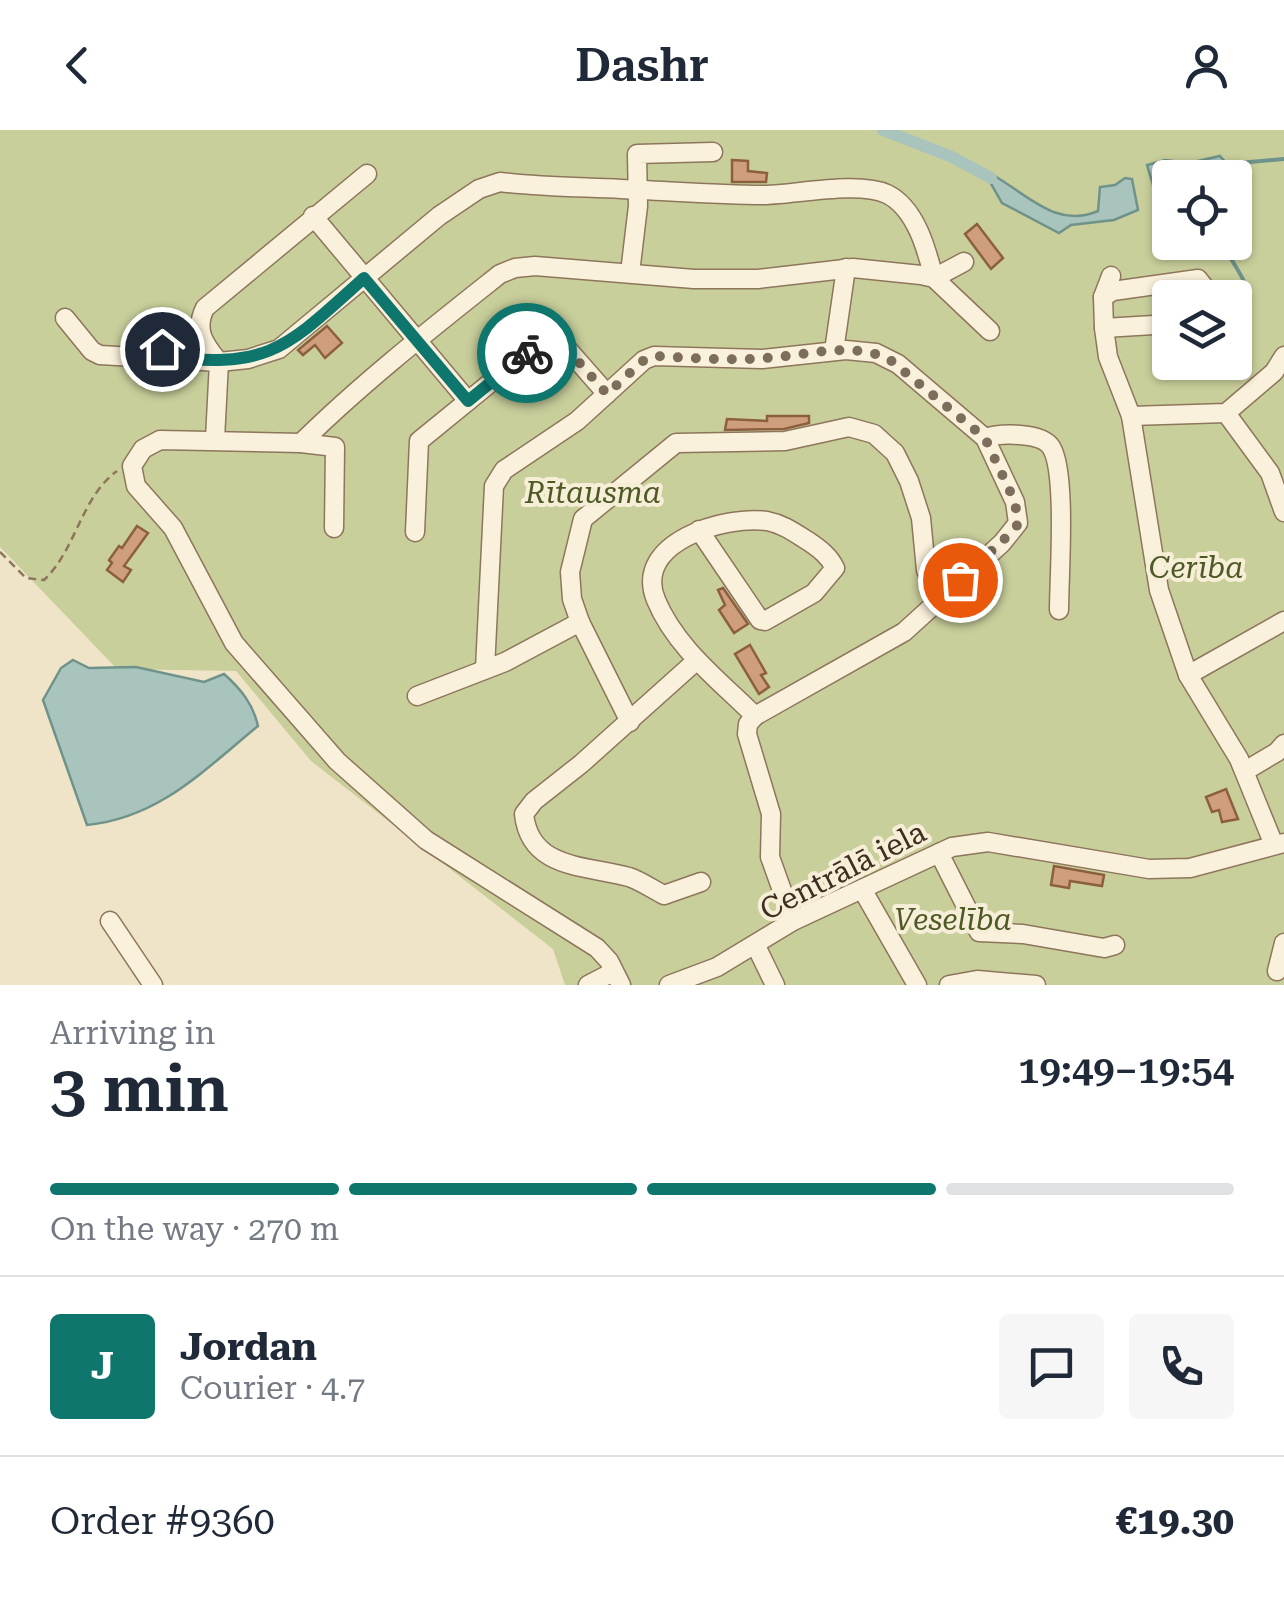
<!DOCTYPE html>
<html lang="en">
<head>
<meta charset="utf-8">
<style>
	:root { --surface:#fff; --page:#f6f6f7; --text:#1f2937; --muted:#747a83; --line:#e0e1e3; --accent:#0f766e }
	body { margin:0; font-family:"Roboto Serif",serif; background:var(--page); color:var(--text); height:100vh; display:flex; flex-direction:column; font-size:38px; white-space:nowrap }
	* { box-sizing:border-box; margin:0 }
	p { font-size:32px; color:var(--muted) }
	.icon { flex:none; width:55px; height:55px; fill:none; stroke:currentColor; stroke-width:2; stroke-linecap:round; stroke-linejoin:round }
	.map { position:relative; height:855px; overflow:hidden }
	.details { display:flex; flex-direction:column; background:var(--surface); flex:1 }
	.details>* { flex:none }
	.buttons { position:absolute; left:1152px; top:30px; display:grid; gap:20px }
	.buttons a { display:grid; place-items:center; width:100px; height:100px; border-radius:10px; background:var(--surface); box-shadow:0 2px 8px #0004; font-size:50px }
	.pin { position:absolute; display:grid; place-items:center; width:85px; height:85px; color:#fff; margin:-42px; border:5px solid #fff; border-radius:50%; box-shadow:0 2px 10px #0007 }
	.courier { position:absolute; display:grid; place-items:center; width:100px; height:100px; margin:-50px; border:8px solid #0f766e; border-radius:50%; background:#fff; color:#222; box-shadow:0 2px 12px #0007 }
	.summary em { font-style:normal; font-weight:600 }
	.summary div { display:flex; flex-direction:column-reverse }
	.summary { display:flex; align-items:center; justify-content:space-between; height:170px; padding:0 50px }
	h1 { font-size:65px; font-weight:600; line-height:75px }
	.bar { display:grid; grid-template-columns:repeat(4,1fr); gap:15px 10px; align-content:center; height:120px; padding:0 50px }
	.bar i { height:12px; border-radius:8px; background:var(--line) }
	.bar .current { background:var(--accent) }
	.bar p { grid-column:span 4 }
	.line { display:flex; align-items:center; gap:25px; padding:0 50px; border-top:2px solid var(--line) }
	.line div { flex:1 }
	.round { display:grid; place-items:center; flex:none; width:105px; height:105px; border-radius:10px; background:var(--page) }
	header { display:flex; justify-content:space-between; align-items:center; height:130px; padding:0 50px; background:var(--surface); font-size:45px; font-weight:600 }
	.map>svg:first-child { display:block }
	.green { fill:#c9cf9b; fill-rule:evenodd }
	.water { fill:#a9c4bc; stroke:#6f938a; stroke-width:2.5 }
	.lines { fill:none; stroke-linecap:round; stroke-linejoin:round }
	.stream { stroke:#6f938a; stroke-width:4 }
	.canal { stroke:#a9c4bc; stroke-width:12 }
	.building { fill:#cf9f7d; stroke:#8d5f41; stroke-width:2.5 }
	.minor-casing { stroke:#8d765c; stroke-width:21 }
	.path { stroke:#8d765c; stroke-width:2.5; stroke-dasharray:8 5; stroke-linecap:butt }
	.minor { stroke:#faf1dc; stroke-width:18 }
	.done { stroke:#7c6e5b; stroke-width:10; stroke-dasharray:0 18 }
	.route { stroke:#0f766e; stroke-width:12 }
	.labels { text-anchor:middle; stroke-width:8; stroke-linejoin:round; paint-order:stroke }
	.park-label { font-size:30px; font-style:italic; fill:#4d5a26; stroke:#f7eed8 }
	.street-label { font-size:30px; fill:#3d2e20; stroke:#f7eed8 }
</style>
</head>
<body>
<header><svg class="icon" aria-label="back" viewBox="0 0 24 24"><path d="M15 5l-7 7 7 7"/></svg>Dashr<svg class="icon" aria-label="person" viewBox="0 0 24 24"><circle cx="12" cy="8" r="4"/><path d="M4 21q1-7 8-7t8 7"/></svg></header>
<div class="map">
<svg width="1284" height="855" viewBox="0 0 1284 855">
	<rect width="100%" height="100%" fill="#f0e4c8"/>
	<path class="green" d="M0,0h1284v855h-719l-12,-36 -242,-188 -75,-90 -119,-2 -117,-122zM1170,48h65v64h-65zM1170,168h65v64h-65z"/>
	<g class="water">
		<polygon points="1220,26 1227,34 1219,47 1170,48 1170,77 1157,68 1147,35 1165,30 1189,33"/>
		<path d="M993,45c35,20 64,54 105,36l2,-24 15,-2 10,-7 7,1 6,31 -24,10 -43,5 -12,8 -57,-30 -13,-23z"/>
		<path d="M73,530l16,8 47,-1 68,15 20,-8c17,15 29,30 34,52 -54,44 -99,92 -171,99l-44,-125 18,-32z"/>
	</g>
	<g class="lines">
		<g class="stream">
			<polyline points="1227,34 1284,29"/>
			<path d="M1221,112c22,40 42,52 14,97"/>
			<polyline points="1187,241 1203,232"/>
		</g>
		<polyline class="canal" points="883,0 952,27 991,48"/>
	</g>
	<g class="building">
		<polygon points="732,30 748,31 748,41 767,43 766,52 732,52"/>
		<polygon points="977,94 1003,128 991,139 965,104"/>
		<polygon points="327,196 342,213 325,228 315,215 303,225 298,220"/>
		<polygon points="767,286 809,286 809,293 784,299 725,300 727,289 767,291"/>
		<polygon points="137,396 148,403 124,436 131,440 123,452 107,440 112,433 109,430 119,416 122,418"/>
		<polygon points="723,458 748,494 734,503 719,480 725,475 718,460"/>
		<polygon points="750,515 766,543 761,545 769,557 759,564 735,524"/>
		<polygon points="1226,659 1238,689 1222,692 1219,680 1212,682 1206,667"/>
		<polygon points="1054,736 1104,745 1102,756 1070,751 1069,758 1051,755"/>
	</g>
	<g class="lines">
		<defs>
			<g id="minor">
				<path d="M367,44l-162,134c-11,22 -1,36 14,54l29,-3 31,-10 160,-133 40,-27 21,-7c40,5 81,5 121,7 49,2 96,6 145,6 32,-1 93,-14 121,-1 29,14 40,57 47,84l30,-16"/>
				<polyline points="313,86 468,271"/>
				<polyline points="630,143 638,76 637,24 713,22"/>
				<polyline points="1111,146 1103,167 1104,198 1108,227 1131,286 1159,460 1188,545 1239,629 1274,715"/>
				<polyline points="1103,167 1113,161 1198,149 1213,168"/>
				<polyline points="65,188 92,221 100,225 219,232 215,309"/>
				<polyline points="1104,198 1170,194"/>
				<polyline points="834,221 846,138"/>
				<path d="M160,226c5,-16 25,-22 40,-28"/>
				<polyline points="1226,283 1270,343 1284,382"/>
				<polyline points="1131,286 1226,283 1274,242 1284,226"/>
				<path d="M985,308c15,-5 56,-6 66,9 16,24 8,130 8,163"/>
				<polyline points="301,313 160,310 143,319 132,336 136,356 173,398 234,513 337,631 426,710 597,818 609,831 621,855"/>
				<path d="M334,398l1,-81 -34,-4c62,-61 131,-115 199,-169l15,-6 20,-2 159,13h64l95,-11 68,7 13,3 56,53"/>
				<path d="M699,400l61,90 5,1 49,-28 21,-25c-6,-12 -15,-19 -27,-27 -13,-8 -25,-17 -41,-20 -41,-6 -135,21 -111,79 20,48 63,80 99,116l-7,8 -1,10 24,80 -1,43 23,64"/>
				<polyline points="415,402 419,311 549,205 556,206 607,264"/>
				<path d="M696,531l-115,103 -47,37 -10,13c6,56 62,51 105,63 12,4 23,12 35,18l37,-13"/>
				<polyline points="485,539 494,356 504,340 577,291 644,230 654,226 762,229 846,220 876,223 898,234 985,308 1015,372 1018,393 1002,413 904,502 755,586"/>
				<polyline points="1188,545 1284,491"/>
				<polyline points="417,566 505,532 580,492"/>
				<polyline points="630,592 580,492 572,469 570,442 583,389 676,313 785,311 849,297 874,304 895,323 909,351 921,388 926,440 939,469"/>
				<polyline points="1245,641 1277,622 1284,614"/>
				<polyline points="939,723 979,802 1023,804 1104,818 1115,815"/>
				<polyline points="862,759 917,855"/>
				<polyline points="110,791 153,855"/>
				<polyline points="756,816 775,855"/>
				<polyline points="1277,841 1284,813"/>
				<polyline points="588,855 613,842"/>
				<polyline points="669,855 717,837 793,791 952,717 988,712 1149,739 1190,738 1284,713"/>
				<polyline points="949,855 977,850 1036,855"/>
			</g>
		</defs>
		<use href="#minor" class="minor-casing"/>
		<path class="path" d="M0,422l26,26 18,2c32,-30 37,-83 73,-109"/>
		<use href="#minor" class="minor"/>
	</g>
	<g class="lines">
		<path class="done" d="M527,223l27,-19 53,60 37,-34 10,-4c37,2 74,5 111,2 40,-2 86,-17 124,1l96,79 30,64 3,22 -5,7 -53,49"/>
		<path class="route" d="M162,219l-2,7c110,14 126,-8 204,-78l104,123 59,-48"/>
	</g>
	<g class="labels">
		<g class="park-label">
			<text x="593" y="373">Rītausma</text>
			<text x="1196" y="448">Cerība</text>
			<text x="953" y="800">Veselība</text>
		</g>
		<g class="street-label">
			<text transform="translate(843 741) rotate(-27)" y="10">Centrālā iela</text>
		</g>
	</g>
</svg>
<div class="buttons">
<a><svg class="icon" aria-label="locate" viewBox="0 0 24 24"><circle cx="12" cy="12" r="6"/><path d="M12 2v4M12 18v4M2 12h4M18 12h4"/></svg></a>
<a><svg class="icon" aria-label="layers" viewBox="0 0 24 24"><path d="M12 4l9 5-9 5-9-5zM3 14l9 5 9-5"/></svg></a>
</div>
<div class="pin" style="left:960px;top:450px;background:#ea580c"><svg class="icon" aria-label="bag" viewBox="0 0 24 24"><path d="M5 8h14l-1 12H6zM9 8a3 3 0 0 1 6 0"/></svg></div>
<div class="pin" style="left:162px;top:219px;background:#1f2937"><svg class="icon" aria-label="home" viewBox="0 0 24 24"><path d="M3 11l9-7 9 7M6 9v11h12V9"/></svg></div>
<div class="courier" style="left:527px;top:223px"><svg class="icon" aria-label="bike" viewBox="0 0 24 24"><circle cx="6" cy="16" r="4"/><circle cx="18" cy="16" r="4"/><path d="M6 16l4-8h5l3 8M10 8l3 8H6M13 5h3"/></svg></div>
</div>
<section class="details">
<div class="summary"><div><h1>3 min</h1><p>Arriving in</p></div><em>19:49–19:54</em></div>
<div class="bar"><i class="current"></i><i class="current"></i><i class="current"></i><i></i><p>On the way · 270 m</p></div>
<div class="line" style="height:180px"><b class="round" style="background:var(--accent);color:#fff">J</b><div><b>Jordan</b><p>Courier · 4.7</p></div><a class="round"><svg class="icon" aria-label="chat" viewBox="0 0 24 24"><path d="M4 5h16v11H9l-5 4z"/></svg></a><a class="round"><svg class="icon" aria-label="phone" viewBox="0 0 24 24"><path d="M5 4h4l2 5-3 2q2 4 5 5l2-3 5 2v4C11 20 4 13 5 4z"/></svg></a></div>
<div class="line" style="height:130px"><div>Order #9360</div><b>€19.30</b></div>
</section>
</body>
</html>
